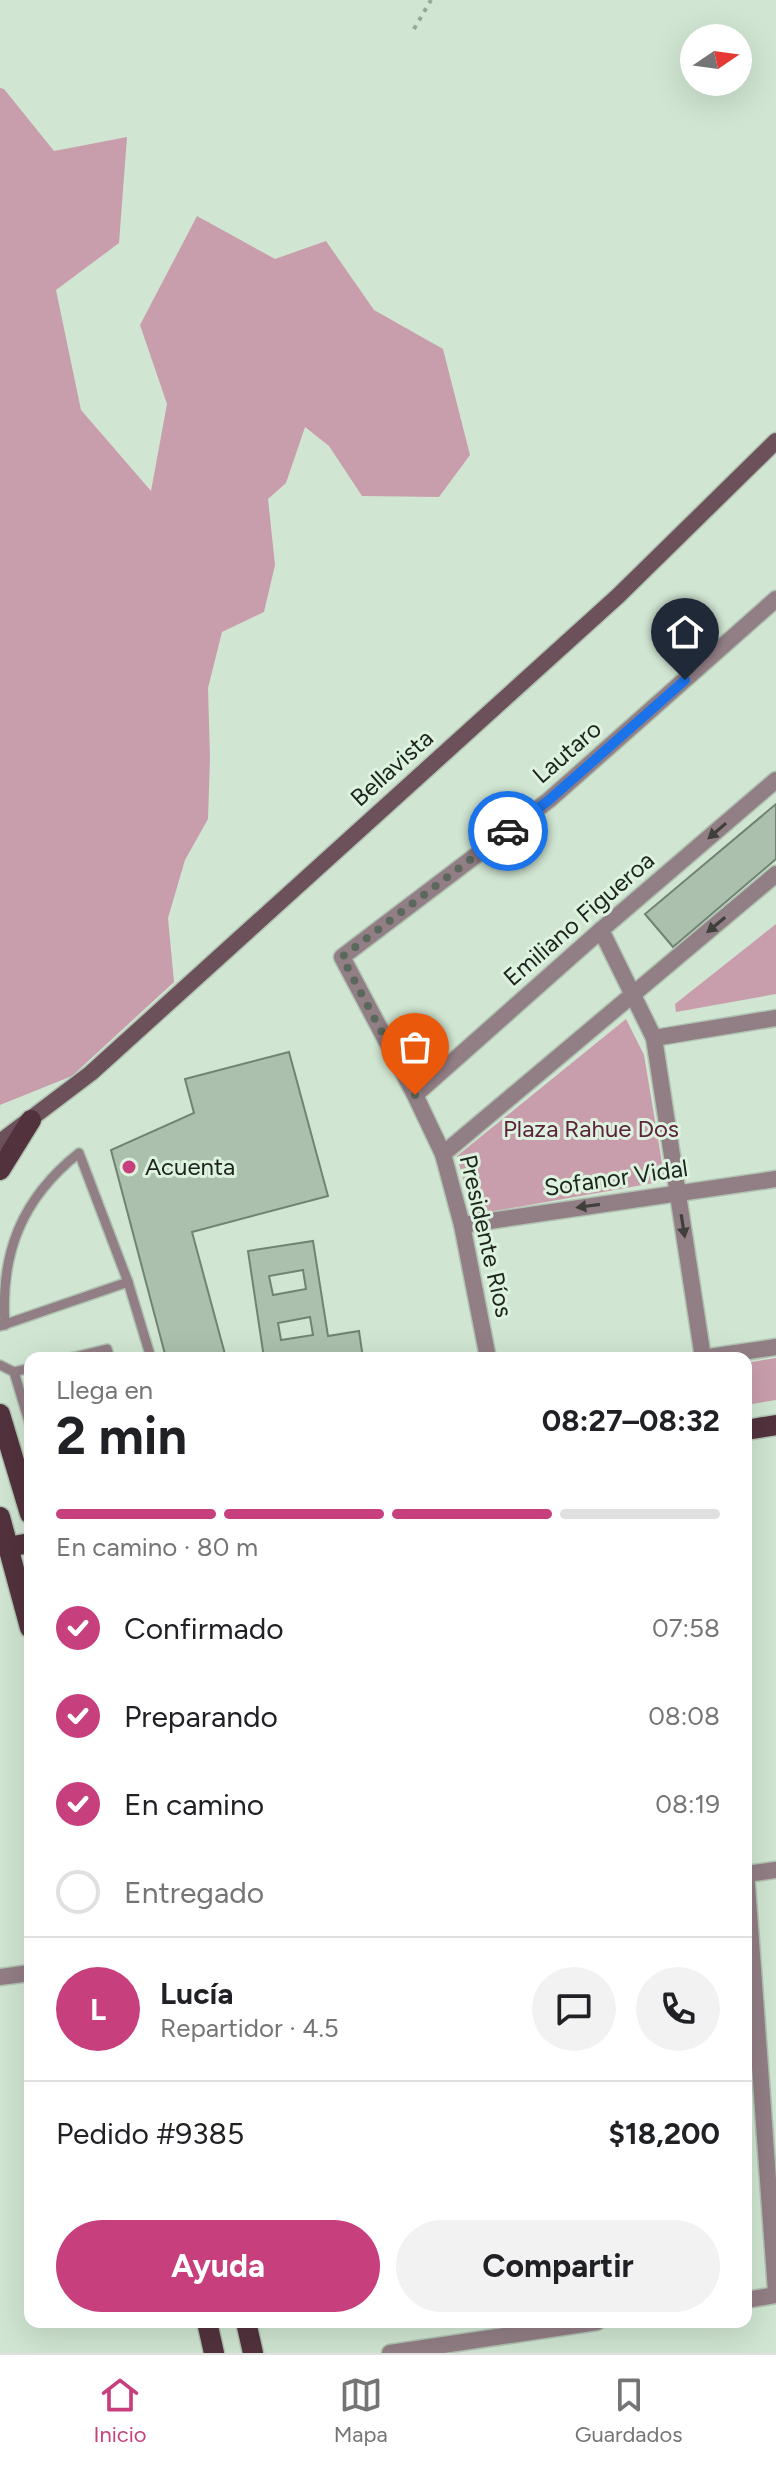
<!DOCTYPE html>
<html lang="es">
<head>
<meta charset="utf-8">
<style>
	:root { --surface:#fff; --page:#f2f2f2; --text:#202124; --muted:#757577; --line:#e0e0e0; --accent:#c73f7c }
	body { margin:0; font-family:Figtree,sans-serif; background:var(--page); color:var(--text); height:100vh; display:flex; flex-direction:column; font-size:30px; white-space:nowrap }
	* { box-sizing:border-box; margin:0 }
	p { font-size:26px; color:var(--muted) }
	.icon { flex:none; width:44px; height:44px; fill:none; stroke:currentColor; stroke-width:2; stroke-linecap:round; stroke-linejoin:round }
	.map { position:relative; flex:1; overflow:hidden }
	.side { position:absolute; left:24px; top:1352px; width:728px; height:976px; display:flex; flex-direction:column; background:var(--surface); border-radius:16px; box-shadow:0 8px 32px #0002 }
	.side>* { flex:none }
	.needle { width:52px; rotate:77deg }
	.buttons { position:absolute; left:680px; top:24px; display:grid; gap:16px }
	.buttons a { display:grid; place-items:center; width:72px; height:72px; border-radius:50%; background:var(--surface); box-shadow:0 8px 32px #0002; font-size:40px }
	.pin { position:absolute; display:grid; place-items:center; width:68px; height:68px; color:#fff; margin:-82px -34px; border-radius:50% 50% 50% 0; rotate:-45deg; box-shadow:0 0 8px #0007 }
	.pin .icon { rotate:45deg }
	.courier { position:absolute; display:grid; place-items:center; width:80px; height:80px; margin:-40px; border:6px solid #1a73e8; border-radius:50%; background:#fff; color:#222; box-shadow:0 2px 10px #0007 }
	.head em { font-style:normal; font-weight:700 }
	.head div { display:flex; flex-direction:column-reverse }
	.head { display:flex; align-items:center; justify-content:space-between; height:136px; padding:0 32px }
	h1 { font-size:52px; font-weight:700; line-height:60px }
	.bar { display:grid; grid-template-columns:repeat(4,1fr); gap:12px 8px; align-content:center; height:96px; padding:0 32px }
	.bar i { height:10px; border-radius:6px; background:var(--line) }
	.bar .selected { background:var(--accent) }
	.bar p { grid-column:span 4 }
	.line { display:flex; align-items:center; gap:20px; padding:0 32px; border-top:2px solid var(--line) }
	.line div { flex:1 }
	.round { display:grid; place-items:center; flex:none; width:84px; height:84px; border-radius:42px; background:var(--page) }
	ol { padding:0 32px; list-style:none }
	li { display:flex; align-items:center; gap:24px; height:88px }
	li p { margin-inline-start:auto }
	li .icon { padding:8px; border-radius:50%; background:var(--accent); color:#fff; stroke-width:4 }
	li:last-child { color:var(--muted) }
	li i { width:44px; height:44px; border:4px solid var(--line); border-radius:50% }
	.primary-button { display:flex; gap:16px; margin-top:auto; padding:16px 32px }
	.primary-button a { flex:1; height:92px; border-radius:48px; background:var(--accent); color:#fff; font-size:32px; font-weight:700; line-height:92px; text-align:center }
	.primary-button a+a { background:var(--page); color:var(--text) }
	.menu { display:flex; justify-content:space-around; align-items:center; height:112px; border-top:2px solid var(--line); background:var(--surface); font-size:22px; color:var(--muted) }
	.menu a { display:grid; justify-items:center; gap:4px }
	.menu .selected { color:var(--accent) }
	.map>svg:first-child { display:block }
	.green { fill:#c99eac }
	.building { fill:#acc0ae; stroke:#718473; stroke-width:2; fill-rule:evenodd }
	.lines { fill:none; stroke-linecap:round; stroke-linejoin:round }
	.service-casing { stroke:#b0c2b1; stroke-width:12 }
	.minor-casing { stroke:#b0c2b1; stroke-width:19 }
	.tertiary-casing { stroke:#b0c2b1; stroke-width:19 }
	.secondary-casing { stroke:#b0c2b1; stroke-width:19 }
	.primary-casing { stroke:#b0c2b1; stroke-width:23 }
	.path { stroke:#96a697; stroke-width:4; stroke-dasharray:4 6; stroke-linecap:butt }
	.service { stroke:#927e85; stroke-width:9 }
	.minor { stroke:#927e85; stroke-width:16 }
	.tertiary { stroke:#927e85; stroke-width:16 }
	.secondary { stroke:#6d515a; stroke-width:16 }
	.primary { stroke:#52323d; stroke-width:20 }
	.oneway { fill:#3f3f3c }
	.done { stroke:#5b685c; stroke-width:8; stroke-dasharray:0 14.4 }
	.route { stroke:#1a73e8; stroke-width:10 }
	.poi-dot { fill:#c73f7c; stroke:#ddf2df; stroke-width:3 }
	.labels { text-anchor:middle; stroke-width:6; stroke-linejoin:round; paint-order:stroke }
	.street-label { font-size:24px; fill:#1c241d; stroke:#ddf2df }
	.park-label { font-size:24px; fill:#5d233b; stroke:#ddf2df }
	.poi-label { font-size:24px; fill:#1c241d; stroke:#ddf2df; text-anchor:start }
</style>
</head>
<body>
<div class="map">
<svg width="776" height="2353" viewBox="0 0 776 2353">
	<rect width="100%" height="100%" fill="#d0e5d2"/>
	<g class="green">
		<polygon points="0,88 4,89 54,151 127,137 119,243 56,290 81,410 151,491 167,404 140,325 197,216 275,259 326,241 374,310 443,349 470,455 439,497 362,496 329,446 305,427 286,483 268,499 275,565 264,612 222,632 208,688 210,758 208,819 185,860 168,918 174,982 72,1076 0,1105"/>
		<polygon points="776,924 776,994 676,1012 675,1004"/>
		<polygon points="626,1019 644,1055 665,1181 473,1215 457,1156"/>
		<polygon points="776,1358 776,1400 746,1405 746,1363"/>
	</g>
	<g class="building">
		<polygon points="776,804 776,859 673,947 645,914"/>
		<polygon points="289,1052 328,1196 192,1232 226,1358 166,1358 111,1150 194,1113 185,1079"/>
		<path d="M313,1241l15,95 31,-5 4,27h-99l-16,-107zM303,1270l3,19 -33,6 -4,-19zM310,1317l3,18 -32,5 -3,-17z"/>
	</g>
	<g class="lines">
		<defs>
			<g id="service">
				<path d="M5,1325c-5,-72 17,-127 74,-172l49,129 23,76"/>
				<polyline points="0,1326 128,1282"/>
				<polyline points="70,1358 107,1349 110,1358"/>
				<polyline points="0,1365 14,1372 30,1425"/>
				<polyline points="14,1372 30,1368"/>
			</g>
			<g id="minor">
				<polyline points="415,1095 601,930"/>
				<polyline points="443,1154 776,874"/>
				<polyline points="462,1225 776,1179"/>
				<polyline points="488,1358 462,1225 443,1154 415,1095 342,957 549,800 776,599"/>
				<polyline points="702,1358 776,1347"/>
				<polyline points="746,1871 776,2292"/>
				<polyline points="746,1874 776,1870"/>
				<polyline points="0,1977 30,1973"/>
				<polyline points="746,2300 776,2295"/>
				<polyline points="390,2353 597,2322"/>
			</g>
			<g id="tertiary">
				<polyline points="654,1038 776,1018"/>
				<polyline points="703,1358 654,1038 601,930 776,780"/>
			</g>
			<polyline id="secondary" points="0,1142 91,1073 618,596 776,441"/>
			<g id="primary">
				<polyline points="0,1170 31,1120"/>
				<polyline points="0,1414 30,1514"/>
				<polyline points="746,1430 776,1425"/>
				<polyline points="0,1517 30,1628"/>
				<polyline points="8,1547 30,1543"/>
				<polyline points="207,2322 214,2353"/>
				<polyline points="246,2322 253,2353"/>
			</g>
		</defs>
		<use href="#service" class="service-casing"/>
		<use href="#minor" class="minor-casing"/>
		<use href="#tertiary" class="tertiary-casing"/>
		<use href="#secondary" class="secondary-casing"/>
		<use href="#primary" class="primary-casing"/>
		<polyline class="path" points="414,29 431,0"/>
		<use href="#service" class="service"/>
		<use href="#minor" class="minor"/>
		<use href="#tertiary" class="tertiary"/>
		<use href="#secondary" class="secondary"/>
		<use href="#primary" class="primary"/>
	</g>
	<defs><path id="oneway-solid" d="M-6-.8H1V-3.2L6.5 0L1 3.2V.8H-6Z" transform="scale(2)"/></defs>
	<g class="oneway">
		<use href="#oneway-solid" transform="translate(717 831) rotate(139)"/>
		<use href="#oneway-solid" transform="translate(716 925) rotate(140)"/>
		<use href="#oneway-solid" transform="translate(588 1206) rotate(172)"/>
		<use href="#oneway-solid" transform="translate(683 1226) rotate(81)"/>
	</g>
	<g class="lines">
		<polyline class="done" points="415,1095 342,957 508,831"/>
		<polyline class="route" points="508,831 549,800 685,680"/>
	</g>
	<circle class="poi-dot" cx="129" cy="1167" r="8"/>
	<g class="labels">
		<g class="street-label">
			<text transform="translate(567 752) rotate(-41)" y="8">Lautaro</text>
			<text transform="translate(392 768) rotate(-42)" y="8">Bellavista</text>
			<text transform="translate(579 919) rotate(-41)" y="8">Emiliano Figueroa</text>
			<text transform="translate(616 1178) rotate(-8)" y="8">Sofanor Vidal</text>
			<text transform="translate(486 1236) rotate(77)" y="8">Presidente Ríos</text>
		</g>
		<g class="park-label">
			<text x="591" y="1137">Plaza Rahue Dos</text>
		</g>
		<g class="poi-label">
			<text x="145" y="1175">Acuenta</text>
		</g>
	</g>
</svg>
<div class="buttons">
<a><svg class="needle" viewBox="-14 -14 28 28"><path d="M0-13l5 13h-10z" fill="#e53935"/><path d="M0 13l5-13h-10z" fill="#757577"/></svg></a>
</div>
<div class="pin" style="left:415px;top:1095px;background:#ea580c"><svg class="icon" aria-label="bag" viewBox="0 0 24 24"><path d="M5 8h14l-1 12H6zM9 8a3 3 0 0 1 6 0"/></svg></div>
<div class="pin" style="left:685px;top:680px;background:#1f2937"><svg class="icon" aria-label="home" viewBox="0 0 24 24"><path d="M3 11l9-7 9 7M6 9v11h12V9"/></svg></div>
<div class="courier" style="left:508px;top:831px"><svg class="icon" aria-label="car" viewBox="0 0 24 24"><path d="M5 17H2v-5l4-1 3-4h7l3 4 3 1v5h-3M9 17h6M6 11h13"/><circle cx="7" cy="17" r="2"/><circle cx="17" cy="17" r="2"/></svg></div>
<section class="side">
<div class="head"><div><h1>2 min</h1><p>Llega en</p></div><em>08:27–08:32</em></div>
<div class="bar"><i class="selected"></i><i class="selected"></i><i class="selected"></i><i></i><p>En camino · 80 m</p></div>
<ol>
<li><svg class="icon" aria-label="check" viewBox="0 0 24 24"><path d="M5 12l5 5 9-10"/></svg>Confirmado<p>07:58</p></li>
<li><svg class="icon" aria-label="check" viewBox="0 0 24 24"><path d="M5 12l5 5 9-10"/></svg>Preparando<p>08:08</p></li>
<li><svg class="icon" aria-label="check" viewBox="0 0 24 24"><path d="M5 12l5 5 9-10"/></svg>En camino<p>08:19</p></li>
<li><i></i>Entregado</li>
</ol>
<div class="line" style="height:144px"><b class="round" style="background:var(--accent);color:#fff">L</b><div><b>Lucía</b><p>Repartidor · 4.5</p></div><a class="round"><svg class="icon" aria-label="chat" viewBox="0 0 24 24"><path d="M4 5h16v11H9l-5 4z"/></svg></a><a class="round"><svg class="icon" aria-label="phone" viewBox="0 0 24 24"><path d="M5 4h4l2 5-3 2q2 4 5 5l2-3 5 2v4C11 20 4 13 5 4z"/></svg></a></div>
<div class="line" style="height:104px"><div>Pedido #9385</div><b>$18,200</b></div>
<div class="primary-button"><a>Ayuda</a><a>Compartir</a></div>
</section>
</div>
<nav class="menu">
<a class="selected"><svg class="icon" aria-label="home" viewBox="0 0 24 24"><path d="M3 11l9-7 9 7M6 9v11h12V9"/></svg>Inicio</a>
<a><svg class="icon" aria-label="map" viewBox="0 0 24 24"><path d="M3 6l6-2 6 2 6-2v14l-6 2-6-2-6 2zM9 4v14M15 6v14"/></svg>Mapa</a>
<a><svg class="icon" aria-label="saved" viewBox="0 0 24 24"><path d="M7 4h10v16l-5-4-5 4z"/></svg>Guardados</a>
</nav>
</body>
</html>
